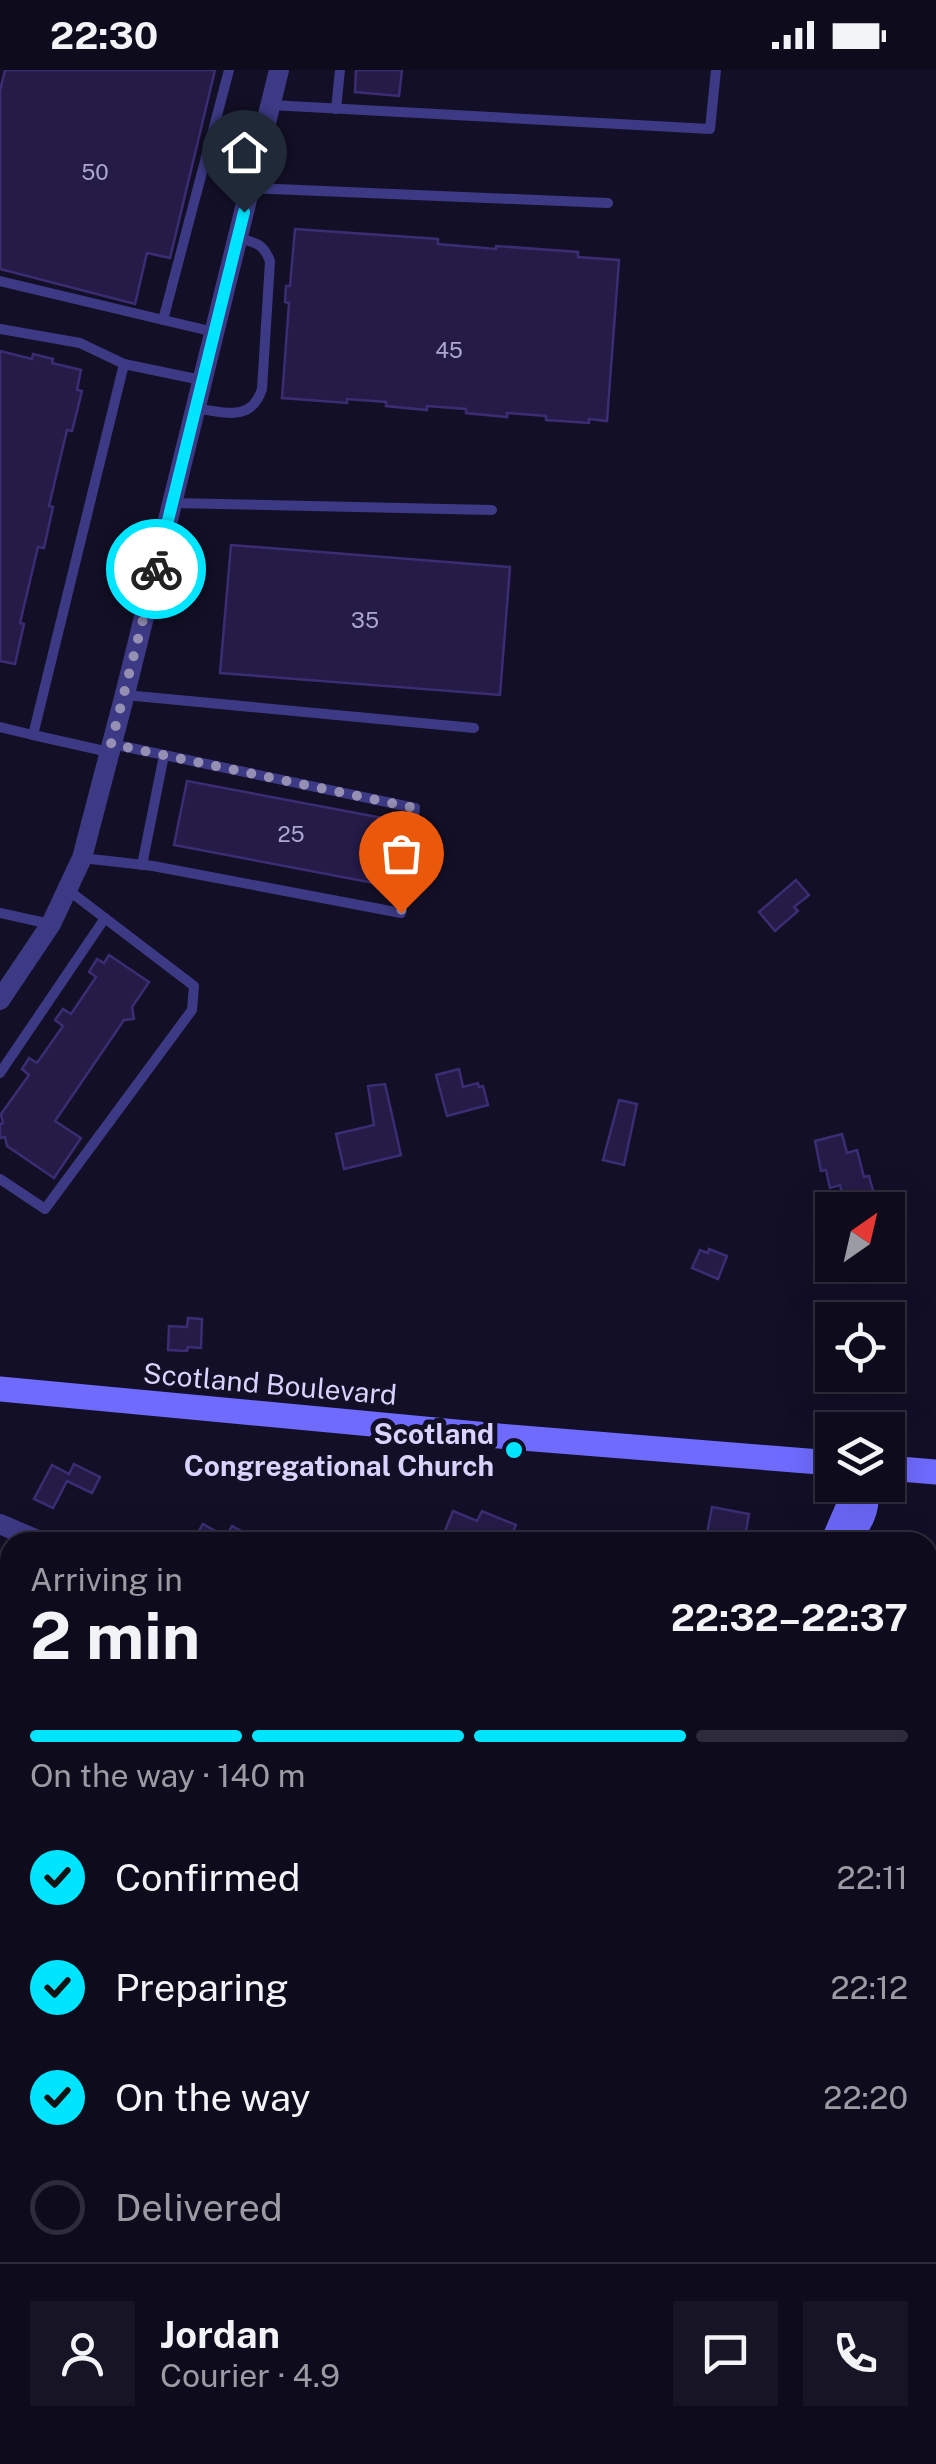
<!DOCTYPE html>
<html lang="en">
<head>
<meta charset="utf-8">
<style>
	:root { --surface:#0e0b1c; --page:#171425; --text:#f1f3f6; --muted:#9b9ba3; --line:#2e2b3b; --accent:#00e5ff }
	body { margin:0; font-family:"Public Sans",sans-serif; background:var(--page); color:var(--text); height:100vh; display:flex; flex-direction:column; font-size:38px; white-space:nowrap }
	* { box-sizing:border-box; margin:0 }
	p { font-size:32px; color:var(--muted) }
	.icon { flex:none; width:55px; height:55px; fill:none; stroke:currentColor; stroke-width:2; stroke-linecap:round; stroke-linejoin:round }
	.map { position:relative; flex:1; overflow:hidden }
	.details { position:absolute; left:0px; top:1462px; width:938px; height:932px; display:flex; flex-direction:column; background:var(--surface); border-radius:30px 30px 0 0; box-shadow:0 10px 40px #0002,0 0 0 2px var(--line) }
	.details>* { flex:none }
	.needle { width:65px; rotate:34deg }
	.controls { position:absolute; left:815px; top:1122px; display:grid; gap:20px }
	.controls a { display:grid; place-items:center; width:90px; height:90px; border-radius:0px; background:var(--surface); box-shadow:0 10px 40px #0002,0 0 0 2px var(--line); font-size:50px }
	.pin { position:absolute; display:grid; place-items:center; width:85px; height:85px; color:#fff; margin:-102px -42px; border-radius:50% 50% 50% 0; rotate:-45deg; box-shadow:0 0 10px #0007 }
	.pin .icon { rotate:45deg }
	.courier { position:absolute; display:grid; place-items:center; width:100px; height:100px; margin:-50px; border:8px solid #00e5ff; border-radius:50%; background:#fff; color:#222; box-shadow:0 2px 12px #0007 }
	.headline em { font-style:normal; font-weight:700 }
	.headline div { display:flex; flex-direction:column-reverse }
	.headline { display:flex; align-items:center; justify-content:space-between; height:170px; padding:0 30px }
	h1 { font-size:65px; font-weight:700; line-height:75px }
	.bar { display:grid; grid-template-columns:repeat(4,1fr); gap:15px 10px; align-content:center; height:120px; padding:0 30px }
	.bar i { height:12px; border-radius:8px; background:var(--line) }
	.bar .selected { background:var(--accent) }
	.bar p { grid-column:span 4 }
	.line { display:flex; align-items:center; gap:25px; padding:0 30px; border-top:2px solid var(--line) }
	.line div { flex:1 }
	.round { display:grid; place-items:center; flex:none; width:105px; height:105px; border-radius:0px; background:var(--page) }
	ol { padding:0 30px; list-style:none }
	li { display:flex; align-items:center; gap:30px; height:110px }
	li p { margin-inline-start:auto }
	li .icon { padding:10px; border-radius:50%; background:var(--accent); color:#111; stroke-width:4 }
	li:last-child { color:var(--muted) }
	li i { width:55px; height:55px; border:5px solid var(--line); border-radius:50% }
	.status { display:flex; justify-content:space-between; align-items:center; height:70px; padding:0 50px; background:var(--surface); direction:ltr }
	.status svg { height:28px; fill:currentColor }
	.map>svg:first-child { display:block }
	.building { fill:#241b47; stroke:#3b2d73; stroke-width:2.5 }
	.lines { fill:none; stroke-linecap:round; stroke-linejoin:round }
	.service { stroke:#3d3a85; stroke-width:10 }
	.minor { stroke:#3d3a85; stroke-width:20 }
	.secondary { stroke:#6f6bff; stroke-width:25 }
	.done { stroke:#948fb3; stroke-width:10; stroke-dasharray:0 18 }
	.route { stroke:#00e5ff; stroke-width:12 }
	.poi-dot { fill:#00e5ff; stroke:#130f26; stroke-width:4 }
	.labels { text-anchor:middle; stroke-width:10; stroke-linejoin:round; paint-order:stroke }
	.number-label { font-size:22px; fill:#aca6d1 }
	.street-label { font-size:28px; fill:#d9d4ff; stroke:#130f26 }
	.poi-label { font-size:28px; font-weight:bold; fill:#d9d4ff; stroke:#130f26; text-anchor:end }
</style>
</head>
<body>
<div class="status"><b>22:30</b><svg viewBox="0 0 49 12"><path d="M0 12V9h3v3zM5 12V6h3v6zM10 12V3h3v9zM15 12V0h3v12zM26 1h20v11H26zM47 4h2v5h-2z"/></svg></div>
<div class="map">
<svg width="936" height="2394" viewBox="0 0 936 2394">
	<rect width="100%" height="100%" fill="#130f26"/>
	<g class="building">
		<polygon points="5,0 215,0 170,188 147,183 135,234 0,199 0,21"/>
		<polygon points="356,0 402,0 399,26 355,22"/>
		<polygon points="295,159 438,169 438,174 496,179 496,176 578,182 578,187 619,190 607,351 589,349 589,353 546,350 546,346 507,343 507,347 466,343 466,339 427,336 427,340 386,336 386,332 347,329 347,333 282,328 289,233 285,232 286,216 290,216"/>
		<polygon points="0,281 32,289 33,284 53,289 52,293 81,300 77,320 82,321 72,361 67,360 49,436 53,437 44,478 38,477 20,553 24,554 15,594 0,591"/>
		<polygon points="231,475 510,497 500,625 220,603"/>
		<polygon points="187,711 404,752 395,817 174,775"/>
		<polygon points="796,810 809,825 794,837 798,841 775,861 759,842"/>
		<polygon points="109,885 149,912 132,937 134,949 124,950 55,1051 81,1068 54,1108 7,1076 5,1067 0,1068 0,1054 3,1053 1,1044 29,1005 22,999 29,988 37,993 63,956 55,950 63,939 71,944 96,907 89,902 97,889 104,893"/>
		<polygon points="459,999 463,1017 478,1013 479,1017 483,1016 488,1035 447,1046 436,1005"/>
		<polygon points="385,1014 401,1085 344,1099 336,1064 374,1055 368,1016"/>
		<polygon points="619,1030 637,1034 624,1095 603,1090"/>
		<polygon points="842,1064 847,1083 857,1080 864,1107 869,1106 874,1124 844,1132 840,1115 830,1118 826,1100 821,1101 815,1071"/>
		<polygon points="709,1179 727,1186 718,1209 692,1198 700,1180 708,1183"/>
		<polygon points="188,1248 202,1249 201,1278 188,1277 187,1281 168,1280 169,1256 187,1257"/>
		<polygon points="74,1394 100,1407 92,1423 67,1411 53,1438 34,1429 52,1395 69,1404"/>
		<polygon points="712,1437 749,1444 745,1467 730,1465 729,1472 706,1469"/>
		<polygon points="453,1441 477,1451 482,1441 516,1455 509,1472 490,1468 488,1472 469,1472 444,1463"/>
		<polygon points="203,1454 226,1467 232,1456 261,1472 192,1472"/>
	</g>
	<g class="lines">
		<g class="service">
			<polyline points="271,35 710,59 716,0"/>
			<polyline points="336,39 340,0"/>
			<polyline points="251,118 608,133"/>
			<polyline points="0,211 214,262"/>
			<polyline points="163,250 229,0"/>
			<polyline points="0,259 80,273 124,294"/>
			<path d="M194,338c30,4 57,15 68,-19l8,-128c-7,-18 -14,-18 -32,-23"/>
			<polyline points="173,433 492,440"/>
			<polyline points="125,625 474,658"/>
			<polyline points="0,657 33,665"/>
			<polyline points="109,682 33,665 124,294 201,310"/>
			<polyline points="82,788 153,796 401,843 415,738 112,674"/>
			<polyline points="142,795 164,685"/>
			<polyline points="0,843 50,854"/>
			<polyline points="0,1003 105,848"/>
			<polyline points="0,1109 45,1139 192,940 194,916 68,820"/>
		</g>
		<g class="minor">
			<polyline points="0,930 51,854 82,788 126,620 279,0"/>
			<polyline points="0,1454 42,1472"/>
			<polyline points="928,2227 936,2234"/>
			<polyline points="610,2385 613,2394"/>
		</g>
		<g class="secondary">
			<polyline points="0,1319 510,1367 832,1393"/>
			<polyline points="888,1398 936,1402"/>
			<path d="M833,1472l19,-44 11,-13c9,21 -4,43 -20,57"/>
			<polyline points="0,2027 10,2021"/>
		</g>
	</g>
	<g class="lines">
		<polyline class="done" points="156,499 111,674 415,738 401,843"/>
		<polyline class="route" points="156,499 244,142"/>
	</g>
	<circle class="poi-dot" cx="514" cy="1380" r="10"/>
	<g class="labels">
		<g class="number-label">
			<text x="95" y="110">50</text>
			<text x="449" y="288">45</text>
			<text x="365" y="558">35</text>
			<text x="291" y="772">25</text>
		</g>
		<g class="street-label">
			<text transform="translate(270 1314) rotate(5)" y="10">Scotland Boulevard</text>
		</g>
		<g class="poi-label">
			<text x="494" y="1374">Scotland<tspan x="494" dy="32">Congregational Church</tspan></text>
		</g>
	</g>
</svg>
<div class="controls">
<a><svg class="needle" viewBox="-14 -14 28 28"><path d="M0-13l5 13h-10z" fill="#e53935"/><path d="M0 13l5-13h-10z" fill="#9b9ba3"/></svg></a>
<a><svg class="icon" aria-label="locate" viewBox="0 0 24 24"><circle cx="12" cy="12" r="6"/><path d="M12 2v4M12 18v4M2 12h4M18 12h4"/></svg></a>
<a><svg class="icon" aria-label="layers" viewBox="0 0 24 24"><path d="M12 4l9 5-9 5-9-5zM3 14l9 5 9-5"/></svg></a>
</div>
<div class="pin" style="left:401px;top:843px;background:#ea580c"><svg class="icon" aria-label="bag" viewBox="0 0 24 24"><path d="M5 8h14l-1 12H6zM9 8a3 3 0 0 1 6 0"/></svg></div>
<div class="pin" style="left:244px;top:142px;background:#1f2937"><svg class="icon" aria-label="home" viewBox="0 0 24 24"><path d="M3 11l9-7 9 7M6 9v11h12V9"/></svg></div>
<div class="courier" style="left:156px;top:499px"><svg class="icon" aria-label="bike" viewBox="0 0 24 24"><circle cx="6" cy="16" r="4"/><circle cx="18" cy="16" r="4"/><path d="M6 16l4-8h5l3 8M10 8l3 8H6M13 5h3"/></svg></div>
<section class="details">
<div class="headline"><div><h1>2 min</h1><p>Arriving in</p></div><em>22:32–22:37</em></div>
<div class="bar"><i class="selected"></i><i class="selected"></i><i class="selected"></i><i></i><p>On the way · 140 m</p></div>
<ol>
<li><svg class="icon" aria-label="check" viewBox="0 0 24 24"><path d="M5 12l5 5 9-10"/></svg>Confirmed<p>22:11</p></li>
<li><svg class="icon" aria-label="check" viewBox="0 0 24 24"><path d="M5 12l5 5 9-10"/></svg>Preparing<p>22:12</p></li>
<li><svg class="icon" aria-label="check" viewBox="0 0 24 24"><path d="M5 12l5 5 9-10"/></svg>On the way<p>22:20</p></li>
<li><i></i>Delivered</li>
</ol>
<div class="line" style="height:180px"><a class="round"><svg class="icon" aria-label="person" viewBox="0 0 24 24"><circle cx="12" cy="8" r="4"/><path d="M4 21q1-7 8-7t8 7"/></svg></a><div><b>Jordan</b><p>Courier · 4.9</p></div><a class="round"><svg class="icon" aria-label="chat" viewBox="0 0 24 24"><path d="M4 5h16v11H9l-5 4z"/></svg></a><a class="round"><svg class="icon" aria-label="phone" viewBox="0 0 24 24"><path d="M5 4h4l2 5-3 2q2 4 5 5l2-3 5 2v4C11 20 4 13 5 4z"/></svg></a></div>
</section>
</div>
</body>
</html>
